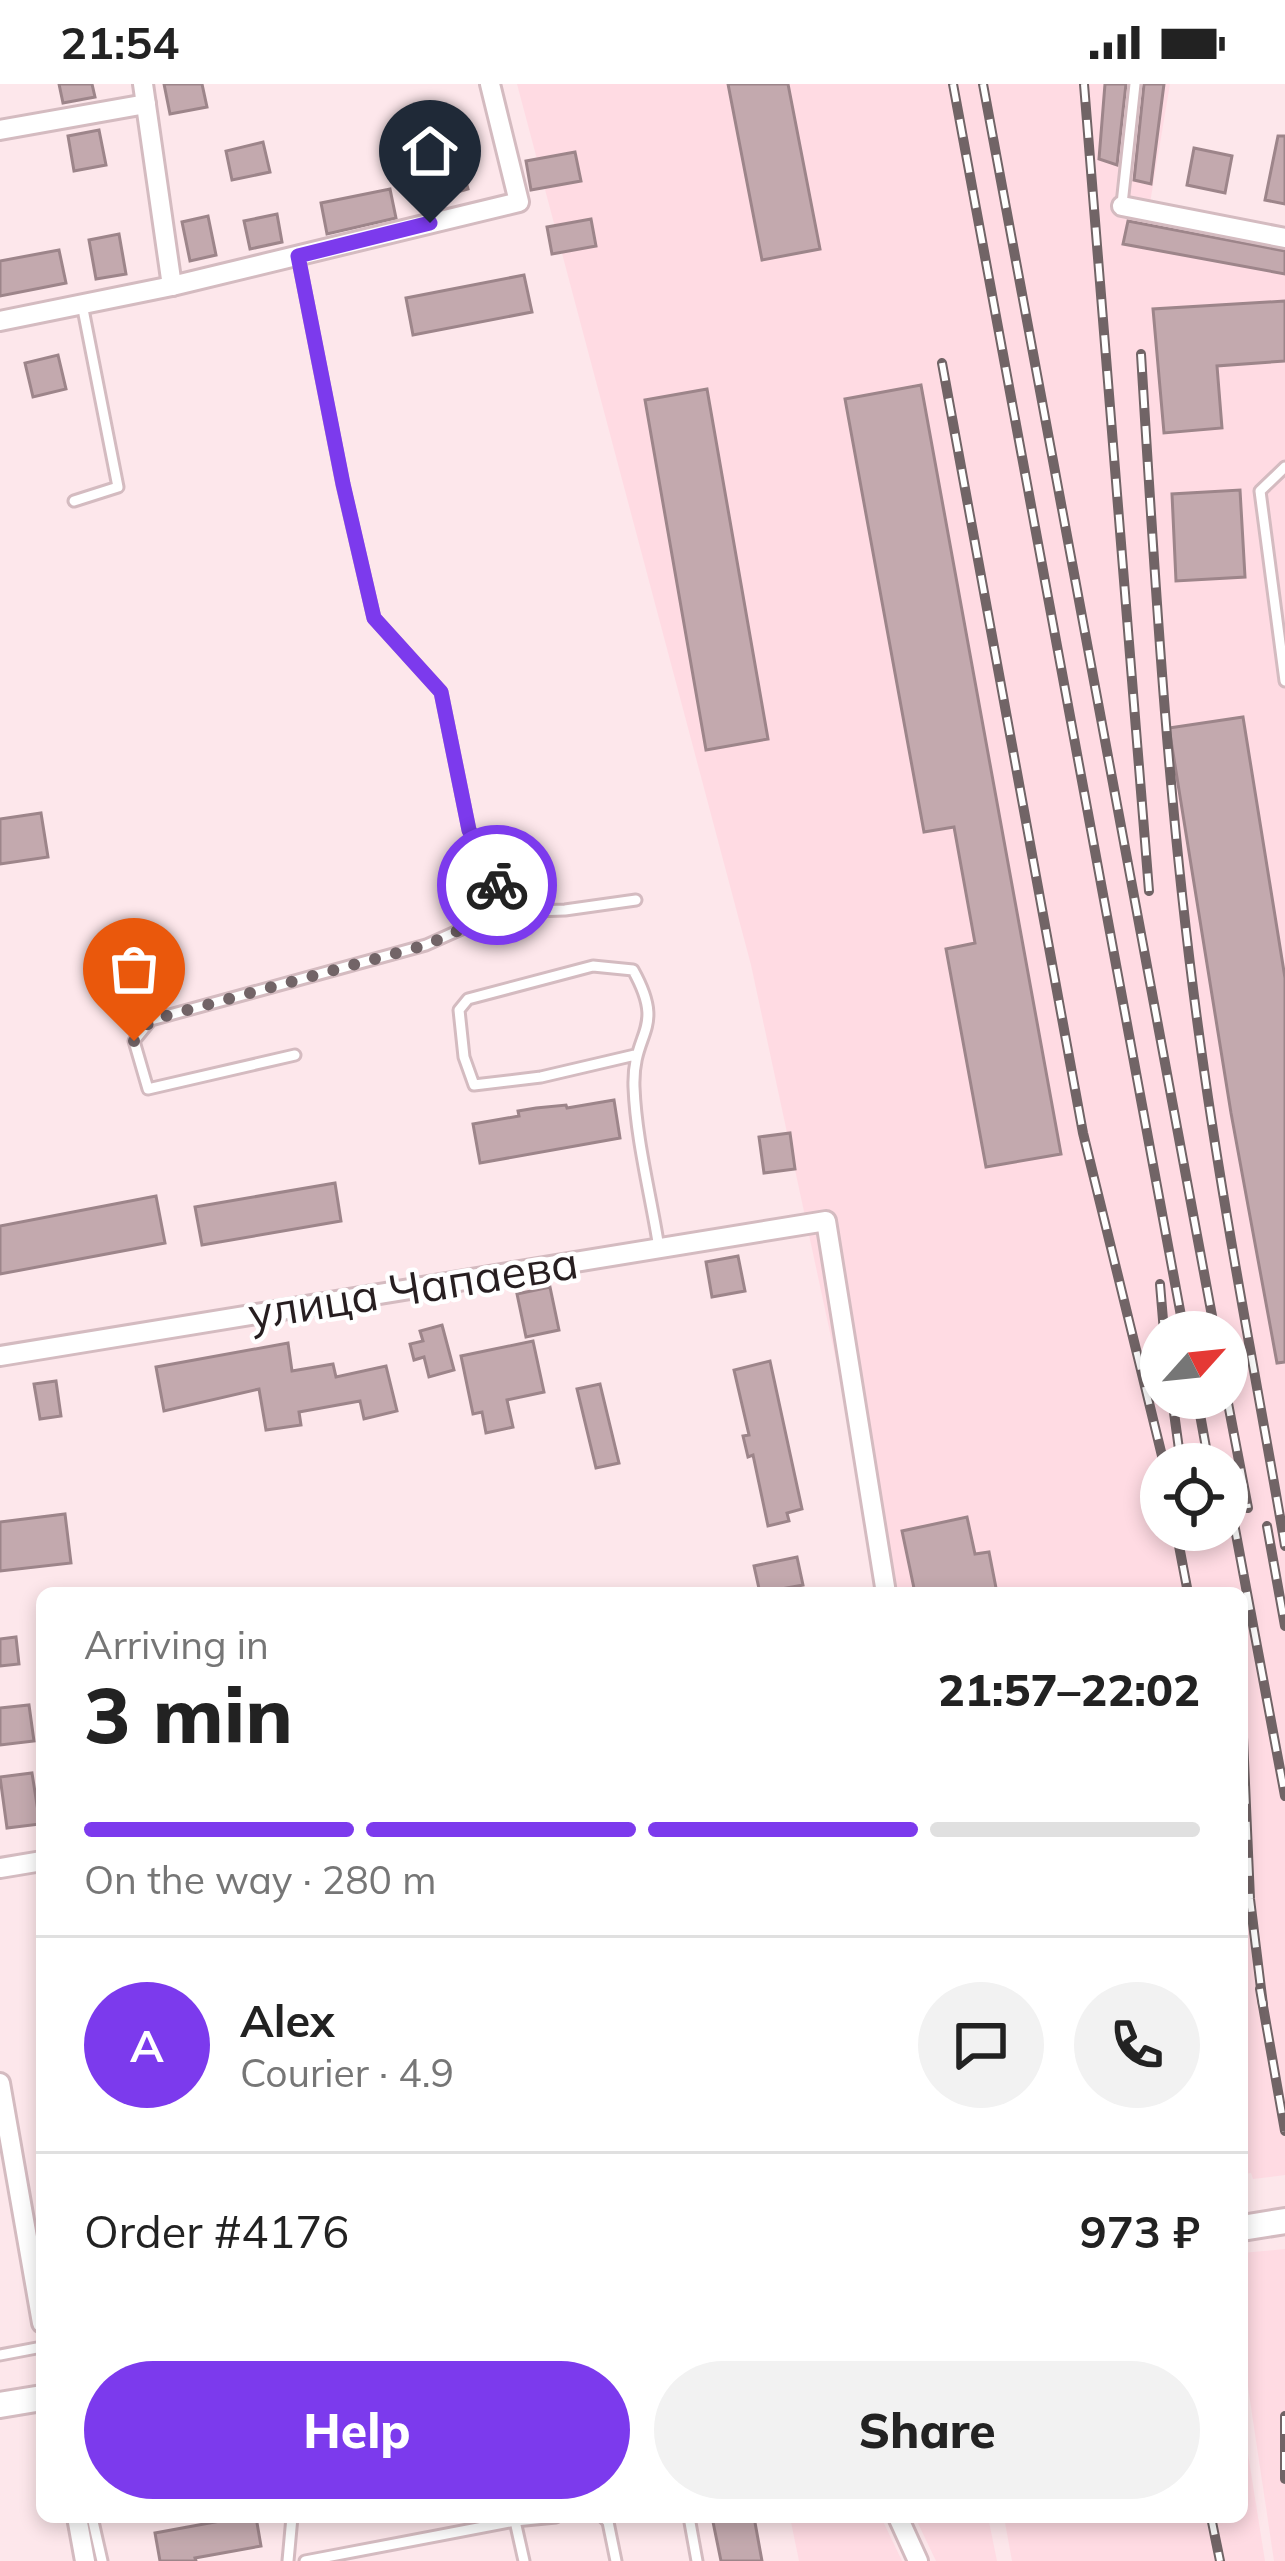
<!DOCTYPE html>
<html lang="en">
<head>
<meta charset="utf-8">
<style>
	:root { --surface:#fff; --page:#f2f2f2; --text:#222; --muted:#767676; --line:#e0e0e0; --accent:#7c3aed }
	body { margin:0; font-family:Mulish,sans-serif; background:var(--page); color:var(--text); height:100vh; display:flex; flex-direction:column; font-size:45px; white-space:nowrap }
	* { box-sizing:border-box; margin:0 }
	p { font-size:39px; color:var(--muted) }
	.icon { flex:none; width:66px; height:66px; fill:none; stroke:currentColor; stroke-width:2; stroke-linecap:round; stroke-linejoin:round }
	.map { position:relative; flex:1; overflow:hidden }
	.details { position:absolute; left:36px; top:1503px; width:1212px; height:936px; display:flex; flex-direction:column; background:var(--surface); border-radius:18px; box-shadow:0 6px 18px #0003 }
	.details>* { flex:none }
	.needle { width:78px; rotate:63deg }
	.controls { position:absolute; left:1140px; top:1227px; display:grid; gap:24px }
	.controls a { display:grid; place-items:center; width:108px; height:108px; border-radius:50%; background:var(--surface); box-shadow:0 6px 18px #0003; font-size:60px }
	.pin { position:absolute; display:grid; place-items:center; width:102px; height:102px; color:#fff; margin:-123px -51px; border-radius:50% 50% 50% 0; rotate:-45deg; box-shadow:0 0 12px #0007 }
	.pin .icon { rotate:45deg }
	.courier { position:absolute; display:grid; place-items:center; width:120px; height:120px; margin:-60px; border:9px solid #7c3aed; border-radius:50%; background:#fff; color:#222; box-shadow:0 3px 15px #0007 }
	.head em { font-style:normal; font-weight:800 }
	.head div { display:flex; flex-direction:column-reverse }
	.head { display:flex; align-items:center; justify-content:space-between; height:204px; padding:0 48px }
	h1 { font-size:78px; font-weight:800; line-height:90px }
	.bar { display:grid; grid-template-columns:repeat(4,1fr); gap:18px 12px; align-content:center; height:144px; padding:0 48px }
	.bar i { height:15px; border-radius:9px; background:var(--line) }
	.bar .current { background:var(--accent) }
	.bar p { grid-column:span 4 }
	.line { display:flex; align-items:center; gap:30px; padding:0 48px; border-top:3px solid var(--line) }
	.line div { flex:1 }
	.round { display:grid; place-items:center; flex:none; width:126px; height:126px; border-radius:63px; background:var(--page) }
	.action { display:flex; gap:24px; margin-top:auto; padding:24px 48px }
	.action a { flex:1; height:138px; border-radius:72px; background:var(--accent); color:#fff; font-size:48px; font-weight:800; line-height:138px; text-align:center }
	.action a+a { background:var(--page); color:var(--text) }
	.status { display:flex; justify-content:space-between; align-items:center; height:84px; padding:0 60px; background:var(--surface); direction:ltr }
	.status svg { height:33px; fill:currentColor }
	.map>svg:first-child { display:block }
	.built { fill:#ffdbe3; fill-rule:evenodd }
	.building { fill:#c3a9ae; stroke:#9d858a; stroke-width:3 }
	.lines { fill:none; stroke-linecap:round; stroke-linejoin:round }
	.service-casing { stroke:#d4bbc0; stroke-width:15 }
	.minor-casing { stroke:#d4bbc0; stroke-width:24 }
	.tertiary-casing { stroke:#d4bbc0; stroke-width:30 }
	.service { stroke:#fff; stroke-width:9 }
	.minor { stroke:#fff; stroke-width:18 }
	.tertiary { stroke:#fff; stroke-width:24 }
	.rail-casing { stroke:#716466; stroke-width:10 }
	.rail { stroke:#fff; stroke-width:6; stroke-dasharray:18; stroke-linecap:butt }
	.done { stroke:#726467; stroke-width:12; stroke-dasharray:0 21.6 }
	.route { stroke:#7c3aed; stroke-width:15 }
	.labels { text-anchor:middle; stroke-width:9; stroke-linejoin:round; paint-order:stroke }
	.street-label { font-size:45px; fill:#271e20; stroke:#fff }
</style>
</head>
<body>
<div class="status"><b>21:54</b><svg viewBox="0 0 49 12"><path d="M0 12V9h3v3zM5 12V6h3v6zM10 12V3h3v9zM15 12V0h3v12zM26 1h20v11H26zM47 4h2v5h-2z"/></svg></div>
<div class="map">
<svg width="1285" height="2477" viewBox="0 0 1285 2477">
	<rect width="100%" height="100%" fill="#fde7eb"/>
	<g class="built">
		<path d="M517,0h653l-22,131 137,27v1933l-32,4 -2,-6 -9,1v-581h-356l-135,-628zM1161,1248h66v66h-66zM1161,1380h66v66h-66z"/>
		<polygon points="1285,2165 1285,2477 1274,2477 1242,2263 1242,2169"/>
		<polygon points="1242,2332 1265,2477 1012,2477 1004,2433 1242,2433"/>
		<polygon points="790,2433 881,2433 902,2477 799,2477"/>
		<polygon points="915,2433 988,2433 997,2477 936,2477"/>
	</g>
	<g class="building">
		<polygon points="59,0 92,0 95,13 63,19"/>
		<polygon points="164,0 202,0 207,23 170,30"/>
		<polygon points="728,0 788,0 820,165 762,176"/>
		<polygon points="1105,0 1126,0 1117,81 1099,75"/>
		<polygon points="1144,0 1164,0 1151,100 1134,96"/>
		<polygon points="450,34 468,105 444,112 425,41"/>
		<polygon points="99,46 106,81 74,87 68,52"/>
		<polygon points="1278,52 1285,52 1285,120 1265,116"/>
		<polygon points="263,58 270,88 232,96 226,67"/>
		<polygon points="1194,64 1232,72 1225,109 1187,101"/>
		<polygon points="575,68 581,97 531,106 526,77"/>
		<polygon points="390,105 396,134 327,150 321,119"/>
		<polygon points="277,130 282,158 250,165 244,137"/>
		<polygon points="208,132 216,171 190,177 182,138"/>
		<polygon points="591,135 596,162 552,170 547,143"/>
		<polygon points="1128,137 1285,167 1285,190 1123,160"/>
		<polygon points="119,150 126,190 96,195 89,156"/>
		<polygon points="59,166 66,199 0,212 0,177"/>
		<polygon points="524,191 532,228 413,251 406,214"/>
		<polygon points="1285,217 1285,277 1217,282 1222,344 1164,349 1153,225"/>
		<polygon points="58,271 66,305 33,313 25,279"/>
		<polygon points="921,301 1061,1070 986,1083 946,865 975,859 954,743 924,748 845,315"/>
		<polygon points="707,305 768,655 706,666 645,316"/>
		<polygon points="1240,406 1245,493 1176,497 1172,410"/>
		<polygon points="1243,633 1285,894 1285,1278 1277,1279 1231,1029 1169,644"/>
		<polygon points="41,729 48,773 0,780 0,735"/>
		<polygon points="614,1016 620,1054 480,1079 473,1040 519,1032 518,1027 536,1024 566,1021 567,1024"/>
		<polygon points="790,1049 795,1085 764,1089 759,1053"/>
		<polygon points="335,1099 341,1137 202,1161 195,1123"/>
		<polygon points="156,1112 165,1159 0,1190 0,1142"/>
		<polygon points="738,1172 745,1207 712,1213 706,1178"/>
		<polygon points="550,1203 559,1246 526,1253 517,1210"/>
		<polygon points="442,1241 454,1286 429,1293 424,1273 414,1276 410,1260 423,1257 420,1247"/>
		<polygon points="533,1257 544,1308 507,1316 513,1343 486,1349 482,1328 473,1330 461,1272"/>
		<polygon points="288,1259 292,1287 333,1280 336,1293 386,1282 397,1327 364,1335 360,1317 299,1328 301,1341 266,1346 259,1305 164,1327 156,1283"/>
		<polygon points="770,1277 802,1425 787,1429 789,1437 768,1442 753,1371 748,1373 743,1352 749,1351 734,1286"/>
		<polygon points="56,1297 61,1332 40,1335 34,1300"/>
		<polygon points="600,1300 619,1379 596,1384 577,1305"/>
		<polygon points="65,1430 71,1479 0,1487 0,1438"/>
		<polygon points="967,1433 975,1470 989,1468 997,1509 915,1509 902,1447"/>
		<polygon points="797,1473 803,1501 760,1509 754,1482"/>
		<polygon points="16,1553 19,1580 0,1582 0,1555"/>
		<polygon points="29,1621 34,1657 0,1661 0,1624"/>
		<polygon points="32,1689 40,1740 7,1744 0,1693"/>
		<polygon points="242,2433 256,2433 261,2462 195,2474 196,2477 160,2477 155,2449"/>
		<polygon points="712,2433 754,2433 762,2477 721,2477"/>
	</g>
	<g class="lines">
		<defs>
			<g id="service">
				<polyline points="1122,120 1135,0"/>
				<polyline points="1285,383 1260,407 1285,597"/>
				<polyline points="74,417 118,403 82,220"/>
				<polyline points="500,828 565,826 636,816"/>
				<polyline points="295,971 148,1005 134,957 151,936 426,861 500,828 496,795 469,746 441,608 374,534 343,401 298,172"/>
				<path d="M635,971l-94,22 -67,8 -10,-28 -5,-47 9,-11 125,-33 40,4c34,61 -1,60 1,117 2,53 17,109 25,161"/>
				<polyline points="0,2271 42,2263"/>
				<polyline points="92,2433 102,2477"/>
				<polyline points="603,2433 608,2438 616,2477"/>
				<polyline points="689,2433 697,2477"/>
				<polyline points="515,2437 524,2477"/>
				<polyline points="288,2477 292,2433"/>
				<polyline points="305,2477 515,2437 556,2433"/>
			</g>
			<g id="minor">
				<polyline points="143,0 172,202"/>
				<polyline points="0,46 146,20"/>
				<polyline points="1122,122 1285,154"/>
				<polyline points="0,237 172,202 519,118 490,0"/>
				<polyline points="0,1272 826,1137 886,1509"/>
				<polyline points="0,1784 42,1777"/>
				<polyline points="0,1999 42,2239"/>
				<polyline points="77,2433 85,2477"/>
				<polyline points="898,2433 918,2477"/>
			</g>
			<g id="tertiary">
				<polyline points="1242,2144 1285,2137"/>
				<polyline points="0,2321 42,2314"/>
			</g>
		</defs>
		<use href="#service" class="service-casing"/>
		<use href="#minor" class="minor-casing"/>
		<use href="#tertiary" class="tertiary-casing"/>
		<use href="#service" class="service"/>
		<use href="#minor" class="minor"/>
		<use href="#tertiary" class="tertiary"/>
		<defs>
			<g id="rail">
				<polyline points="953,0 1184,1248"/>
				<polyline points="983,0 1215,1248"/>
				<polyline points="1084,0 1149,807"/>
				<path d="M1141,270c14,228 27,454 58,680 23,172 57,342 86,512"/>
				<polyline points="942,279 1083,1049 1164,1380"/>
				<polyline points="1160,1200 1164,1248"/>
				<polyline points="1172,1314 1181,1380"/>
				<polyline points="1197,1314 1209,1380"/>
				<polyline points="1227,1314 1248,1424"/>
				<polyline points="1227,1402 1285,1712"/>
				<polyline points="1267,1442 1285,1542"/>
				<polyline points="1176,1446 1188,1509"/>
				<polyline points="1242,1630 1250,1815 1263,1921"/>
				<polyline points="1260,1905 1285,2047"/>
				<polyline points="1285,2332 1285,2395"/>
				<polyline points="1211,2433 1220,2477"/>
			</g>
		</defs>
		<use href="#rail" class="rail-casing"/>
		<use href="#rail" class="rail"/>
	</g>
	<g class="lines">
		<polyline class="done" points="134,957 151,936 426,861 500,828 497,801"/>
		<polyline class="route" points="430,139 298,172 343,400 374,534 441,608 469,746 497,801"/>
	</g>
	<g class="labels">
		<g class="street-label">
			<text transform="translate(413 1204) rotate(-9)" y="16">улица Чапаева</text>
		</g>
	</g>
</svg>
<div class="controls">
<a><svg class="needle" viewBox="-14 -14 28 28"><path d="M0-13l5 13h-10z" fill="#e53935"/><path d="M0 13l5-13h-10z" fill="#767676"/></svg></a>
<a><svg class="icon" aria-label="locate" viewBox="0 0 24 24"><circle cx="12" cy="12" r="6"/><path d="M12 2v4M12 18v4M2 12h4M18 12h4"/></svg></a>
</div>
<div class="pin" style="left:134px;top:957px;background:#ea580c"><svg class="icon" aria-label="bag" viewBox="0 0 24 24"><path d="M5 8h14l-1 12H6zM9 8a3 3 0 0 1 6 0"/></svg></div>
<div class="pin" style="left:430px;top:139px;background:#1f2937"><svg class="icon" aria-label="home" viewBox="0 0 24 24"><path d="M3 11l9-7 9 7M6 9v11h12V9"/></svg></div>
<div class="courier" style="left:497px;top:801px"><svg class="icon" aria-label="bike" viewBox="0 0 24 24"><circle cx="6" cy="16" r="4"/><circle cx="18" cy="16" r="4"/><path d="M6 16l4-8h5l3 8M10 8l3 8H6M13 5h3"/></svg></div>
<section class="details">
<div class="head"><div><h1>3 min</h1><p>Arriving in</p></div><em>21:57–22:02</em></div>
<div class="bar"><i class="current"></i><i class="current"></i><i class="current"></i><i></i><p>On the way · 280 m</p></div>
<div class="line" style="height:216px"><b class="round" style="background:var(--accent);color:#fff">A</b><div><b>Alex</b><p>Courier · 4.9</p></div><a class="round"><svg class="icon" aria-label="chat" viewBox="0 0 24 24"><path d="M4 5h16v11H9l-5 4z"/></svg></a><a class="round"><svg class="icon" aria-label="phone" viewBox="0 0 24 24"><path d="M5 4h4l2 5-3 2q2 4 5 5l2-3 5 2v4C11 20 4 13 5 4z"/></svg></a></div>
<div class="line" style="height:156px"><div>Order #4176</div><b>973 ₽</b></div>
<div class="action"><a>Help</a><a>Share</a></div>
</section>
</div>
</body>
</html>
